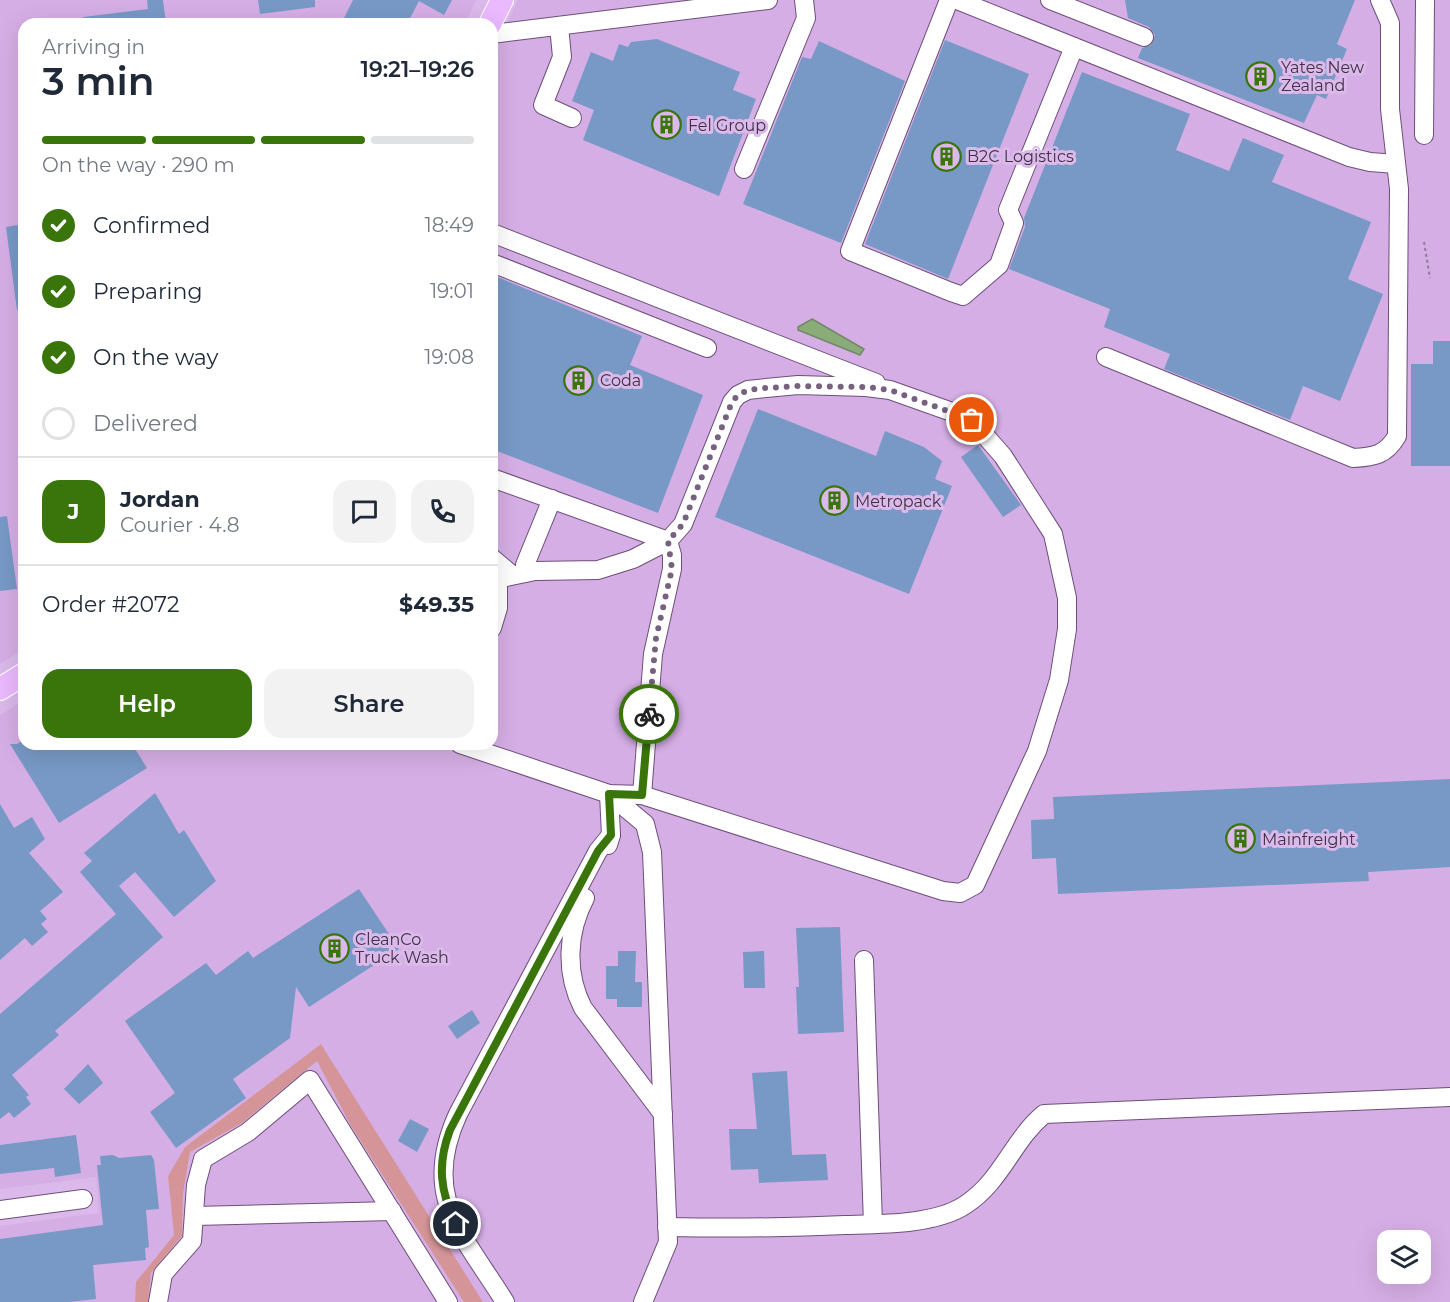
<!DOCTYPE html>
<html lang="en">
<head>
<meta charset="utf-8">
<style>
	:root { --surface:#fff; --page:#f2f2f3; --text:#1f2937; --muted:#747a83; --line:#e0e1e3; --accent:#39750a }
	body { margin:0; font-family:Montserrat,sans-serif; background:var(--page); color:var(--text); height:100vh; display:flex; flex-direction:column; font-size:22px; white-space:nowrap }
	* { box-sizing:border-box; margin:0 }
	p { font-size:20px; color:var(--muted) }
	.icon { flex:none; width:33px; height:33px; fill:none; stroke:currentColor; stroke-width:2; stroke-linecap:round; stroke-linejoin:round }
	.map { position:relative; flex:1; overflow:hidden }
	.panel { position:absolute; left:18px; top:18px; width:480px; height:732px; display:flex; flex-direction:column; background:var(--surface); border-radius:18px; box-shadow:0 6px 24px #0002 }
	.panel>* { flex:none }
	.tools { position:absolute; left:1377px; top:1230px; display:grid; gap:12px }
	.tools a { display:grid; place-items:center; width:54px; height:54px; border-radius:12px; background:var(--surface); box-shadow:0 6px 24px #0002; font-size:30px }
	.pin { position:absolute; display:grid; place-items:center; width:51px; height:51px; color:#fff; margin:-26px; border:3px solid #fff; border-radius:50%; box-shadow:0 2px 6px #0007 }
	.courier { position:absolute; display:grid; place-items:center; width:60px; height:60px; margin:-30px; border:4px solid #39750a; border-radius:50%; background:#fff; color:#222; box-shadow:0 2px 8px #0007 }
	.headline em { font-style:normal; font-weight:600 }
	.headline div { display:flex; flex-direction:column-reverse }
	.headline { display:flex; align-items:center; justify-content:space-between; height:102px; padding:0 24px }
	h1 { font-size:39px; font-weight:600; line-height:45px }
	.bar { display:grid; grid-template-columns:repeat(4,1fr); gap:9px 6px; align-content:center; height:72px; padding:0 24px }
	.bar i { height:8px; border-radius:4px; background:var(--line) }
	.bar .on { background:var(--accent) }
	.bar p { grid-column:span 4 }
	.line { display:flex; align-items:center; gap:15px; padding:0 24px; border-top:2px solid var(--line) }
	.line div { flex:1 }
	.round { display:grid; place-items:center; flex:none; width:63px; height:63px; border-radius:18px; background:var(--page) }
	ol { padding:0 24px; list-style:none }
	li { display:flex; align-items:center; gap:18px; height:66px }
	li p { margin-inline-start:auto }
	li .icon { padding:6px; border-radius:50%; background:var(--accent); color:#fff; stroke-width:4 }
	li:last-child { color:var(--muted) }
	li i { width:33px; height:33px; border:3px solid var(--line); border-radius:50% }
	.action { display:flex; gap:12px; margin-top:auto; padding:12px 24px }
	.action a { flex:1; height:69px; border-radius:18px; background:var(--accent); color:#fff; font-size:24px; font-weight:600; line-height:69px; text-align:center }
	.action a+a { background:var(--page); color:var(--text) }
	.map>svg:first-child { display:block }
	.built { fill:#d5aee5; fill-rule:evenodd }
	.green { fill:#d59598 }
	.water { fill:#89ac79; stroke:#738769; stroke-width:1.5 }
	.building { fill:#7899c6 }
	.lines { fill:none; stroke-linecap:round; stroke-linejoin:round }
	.minor-casing { stroke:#6d4f79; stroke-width:20 }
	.major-casing { stroke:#fff; stroke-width:24 }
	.path { stroke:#927a9d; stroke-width:2; stroke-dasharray:3 3; stroke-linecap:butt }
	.minor { stroke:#fff; stroke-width:18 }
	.major { stroke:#ebb9fe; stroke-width:22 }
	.done { stroke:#76617f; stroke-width:6; stroke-dasharray:0 10.8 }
	.route { stroke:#39750a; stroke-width:8 }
	.labels { text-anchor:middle; stroke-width:6; stroke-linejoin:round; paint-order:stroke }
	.poi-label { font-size:16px; fill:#403245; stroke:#dbb9ea; text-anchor:start }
</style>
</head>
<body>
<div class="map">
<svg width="1450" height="1302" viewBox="0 0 1450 1302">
	<rect width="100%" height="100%" fill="#dbb9ea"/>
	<g class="built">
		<polygon points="0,0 476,0 465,24 24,24 24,649 0,664"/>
		<path d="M518,0h932v1302h-967l-162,-258 -136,103 -17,29 6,59 -37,47 -2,20h-135v-76l99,-13 -3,-36 -96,12v-474l24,-15v44h468v-690zM1388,1240h32v34h-32z"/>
		<polygon points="317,1061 351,1126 464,1302 148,1302 151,1273 182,1236 183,1194 190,1152 242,1123"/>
	</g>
	<polygon class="green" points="321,1044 483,1302 464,1302 351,1126 317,1061 242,1123 190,1152 183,1194 182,1236 151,1273 148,1302 135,1302 136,1282 174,1235 168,1176 185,1147"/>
	<polygon class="water" points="812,319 864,349 860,355 798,330 798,327"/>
	<g class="building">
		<polygon points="147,0 163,0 166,24 84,24 83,17 148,9"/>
		<polygon points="258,0 315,0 315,7 260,14"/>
		<polygon points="353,0 452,0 444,15 419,1 407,24 341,24"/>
		<polygon points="1125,0 1355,0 1337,44 1347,49 1326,99 1317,95 1304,123 1138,58 1142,48 1151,45 1155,35 1149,27 1128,18"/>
		<polygon points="657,39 740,72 733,90 756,99 719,196 583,140 594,110 572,101 591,52 613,61 619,44 628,47 631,42"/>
		<polygon points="945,40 1029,74 948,279 865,244"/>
		<polygon points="819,41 905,81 841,243 743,204 802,57 811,59"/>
		<polygon points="1082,72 1190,114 1176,150 1229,171 1243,138 1284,155 1272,182 1371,222 1348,279 1383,294 1340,401 1303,386 1290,420 1164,369 1170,354 1104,327 1110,309 1009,269 1025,227 1024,218"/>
		<polygon points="24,224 24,309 17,310 6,227"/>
		<polygon points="492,275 642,336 630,365 703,395 658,513 492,449"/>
		<polygon points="1433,341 1450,341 1450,466 1411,466 1411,364 1433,364"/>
		<polygon points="758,409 876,456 885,431 924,447 942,461 935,479 952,486 909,594 715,517"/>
		<polygon points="978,445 1021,505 1003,517 961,457"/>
		<polygon points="7,516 17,589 0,591 0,517"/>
		<polygon points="24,739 24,744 132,744 147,768 59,823 10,744 17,744"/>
		<polygon points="1450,779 1450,867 1368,872 1369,881 1058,894 1056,858 1032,859 1031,820 1054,819 1053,797"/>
		<polygon points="155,793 179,834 184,830 216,881 174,917 135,872 119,886 163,937 55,1031 59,1035 12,1075 29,1095 26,1097 31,1104 14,1118 9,1112 0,1119 0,1014 116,914 80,872 92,861 84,853"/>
		<polygon points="0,804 14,828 32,817 45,839 29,853 63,892 40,911 47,919 41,924 48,932 32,946 25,938 0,960"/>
		<polygon points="359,889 399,949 309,1007 296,987 290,1038 233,1079 246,1098 176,1148 150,1112 175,1093 125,1021 206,963 216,975 248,951 253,958"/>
		<polygon points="840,927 844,1032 798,1034 796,987 799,987 796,928"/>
		<polygon points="618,951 636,951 635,982 642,982 642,1007 617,1007 617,999 606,999 606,966 618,966"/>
		<polygon points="764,951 765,988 744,988 743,952"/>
		<polygon points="472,1010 480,1023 457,1039 448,1026"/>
		<polygon points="88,1064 103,1083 79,1104 64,1089"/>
		<polygon points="787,1071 792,1155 826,1154 828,1180 759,1183 758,1169 731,1170 729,1129 757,1129 752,1073"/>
		<polygon points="410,1119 429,1129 417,1152 398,1141"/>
		<polygon points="76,1135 81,1173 55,1177 54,1168 0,1174 0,1145"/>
		<polygon points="113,1155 119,1158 151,1155 154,1160 159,1209 146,1210 149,1247 145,1248 146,1260 93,1265 96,1299 69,1302 0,1302 0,1239 103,1225 97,1165 101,1165 100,1156"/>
	</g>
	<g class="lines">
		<defs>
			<g id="minor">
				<polyline points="949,0 850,251 951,292 963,296 999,265 1014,223 1008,210 1074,47"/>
				<polyline points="957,0 1349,157 1370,162 1396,164"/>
				<polyline points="1050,0 1144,37"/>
				<polyline points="559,26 562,57 543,105 572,118"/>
				<polyline points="492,34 768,0"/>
				<polyline points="1424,135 1425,0"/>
				<polyline points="744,169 806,18 804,0"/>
				<polyline points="492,233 876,383"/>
				<polyline points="492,263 707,348"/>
				<path d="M1106,357l247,101c21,-1 33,-3 44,-22l2,-247 -9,-80v-86l-10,-23"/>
				<polyline points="492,478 668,541 672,555 672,569 653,654 642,795"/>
				<polyline points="492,558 512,575"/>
				<polyline points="525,573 525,565 552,499"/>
				<polyline points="492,628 498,608 498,579"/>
				<polyline points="460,744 609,794 642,795 943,891 960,893 975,885 1037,751 1059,680 1067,629 1067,598 1053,534 1003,456 974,423 966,417 890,390 866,387 798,385 766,388 748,390 738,395 732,402 683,524 668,541 633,559 598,570 535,571 492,580"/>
				<polyline points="609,794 645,824 652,852 668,1242 643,1302"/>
				<polyline points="608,845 611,835 609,794"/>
				<path d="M585,898c-18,34 -20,75 -2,110l80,106"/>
				<polyline points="864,960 873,1224"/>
				<polyline points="0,1210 83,1199"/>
				<polyline points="195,1216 392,1211"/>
				<path d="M667,1227c60,1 118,1 178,-2 34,-1 90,0 120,-20 37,-24 47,-64 79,-91l406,-17"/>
				<polyline points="158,1302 163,1274 192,1241 196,1185 203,1159 248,1132 310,1080 448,1302"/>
				<path d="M505,1302c-42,-68 -85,-105 -47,-188l140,-263 13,-16"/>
			</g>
			<g id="major">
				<polyline points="490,24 502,0"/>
				<polyline points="0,689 24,674"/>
			</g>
		</defs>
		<use href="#minor" class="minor-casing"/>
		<use href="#major" class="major-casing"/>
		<polyline class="path" points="1424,242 1430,278"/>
		<use href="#minor" class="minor"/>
		<use href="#major" class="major"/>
	</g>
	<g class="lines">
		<polyline class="done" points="649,714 656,638 672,569 668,541 683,524 732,402 738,395 748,390 766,388 798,386 866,387 890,390 972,420"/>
		<path class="route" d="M456,1224c-16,-32 -19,-60 -6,-94l148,-279 13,-16 -2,-41 33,1 7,-81"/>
	</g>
	<defs>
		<symbol id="building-ring" viewBox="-11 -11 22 22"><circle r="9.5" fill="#dbb9ea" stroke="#39750a" stroke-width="1.5"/><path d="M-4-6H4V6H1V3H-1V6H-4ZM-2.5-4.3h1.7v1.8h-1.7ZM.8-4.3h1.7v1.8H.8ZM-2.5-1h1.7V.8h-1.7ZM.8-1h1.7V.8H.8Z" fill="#39750a"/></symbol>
	</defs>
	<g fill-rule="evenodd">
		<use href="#building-ring" x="1244" y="60" width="33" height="33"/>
		<use href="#building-ring" x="650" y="108" width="33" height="33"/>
		<use href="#building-ring" x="930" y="140" width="33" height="33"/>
		<use href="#building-ring" x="562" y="364" width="33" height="33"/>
		<use href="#building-ring" x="818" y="484" width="33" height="33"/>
		<use href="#building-ring" x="1224" y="822" width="33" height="33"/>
		<use href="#building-ring" x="318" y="932" width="33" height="33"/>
	</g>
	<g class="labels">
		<g class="poi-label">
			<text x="1281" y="73">Yates New<tspan x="1281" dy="18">Zealand</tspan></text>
			<text x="688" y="131">Fel Group</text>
			<text x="967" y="162">B2C Logistics</text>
			<text x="600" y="386">Coda</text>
			<text x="855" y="507">Metropack</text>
			<text x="1262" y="845">Mainfreight</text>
			<text x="355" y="945">CleanCo<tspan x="355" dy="18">Truck Wash</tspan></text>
		</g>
	</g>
</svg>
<div class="tools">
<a><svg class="icon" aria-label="layers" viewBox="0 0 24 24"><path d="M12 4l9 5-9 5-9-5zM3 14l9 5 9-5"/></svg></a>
</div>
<div class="pin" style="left:972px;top:420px;background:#ea580c"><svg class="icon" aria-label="bag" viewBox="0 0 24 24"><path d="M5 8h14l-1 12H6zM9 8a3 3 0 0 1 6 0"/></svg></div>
<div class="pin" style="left:456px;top:1224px;background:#1f2937"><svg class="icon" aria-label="home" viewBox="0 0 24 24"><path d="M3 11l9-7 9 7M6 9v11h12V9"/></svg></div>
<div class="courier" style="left:649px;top:714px"><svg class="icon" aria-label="bike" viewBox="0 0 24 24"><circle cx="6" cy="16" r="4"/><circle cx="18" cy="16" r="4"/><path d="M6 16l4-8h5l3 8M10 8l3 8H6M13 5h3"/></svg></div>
<section class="panel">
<div class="headline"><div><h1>3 min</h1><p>Arriving in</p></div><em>19:21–19:26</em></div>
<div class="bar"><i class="on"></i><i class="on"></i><i class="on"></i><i></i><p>On the way · 290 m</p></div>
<ol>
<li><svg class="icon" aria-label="check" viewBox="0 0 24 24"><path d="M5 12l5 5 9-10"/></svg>Confirmed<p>18:49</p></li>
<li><svg class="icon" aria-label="check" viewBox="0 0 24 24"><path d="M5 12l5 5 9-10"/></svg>Preparing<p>19:01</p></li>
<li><svg class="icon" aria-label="check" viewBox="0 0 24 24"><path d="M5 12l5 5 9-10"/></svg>On the way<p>19:08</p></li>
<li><i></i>Delivered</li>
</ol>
<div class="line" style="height:108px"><b class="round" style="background:var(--accent);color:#fff">J</b><div><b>Jordan</b><p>Courier · 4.8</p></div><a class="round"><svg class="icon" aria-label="chat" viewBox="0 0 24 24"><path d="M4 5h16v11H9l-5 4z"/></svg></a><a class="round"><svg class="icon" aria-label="phone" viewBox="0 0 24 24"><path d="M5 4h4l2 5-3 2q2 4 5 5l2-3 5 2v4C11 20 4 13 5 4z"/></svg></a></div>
<div class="line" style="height:78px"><div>Order #2072</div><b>$49.35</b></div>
<div class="action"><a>Help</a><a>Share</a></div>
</section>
</div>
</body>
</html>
